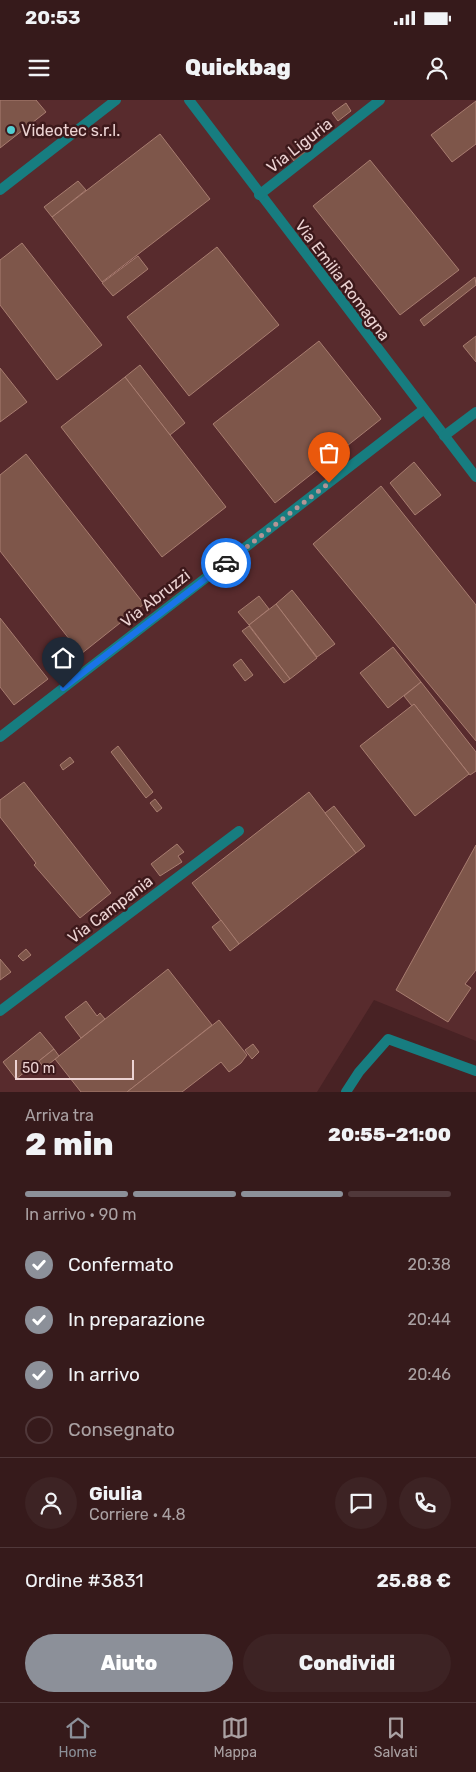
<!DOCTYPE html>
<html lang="it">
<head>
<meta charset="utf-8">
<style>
	:root { --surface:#361a1b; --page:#3d2324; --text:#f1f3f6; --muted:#aaa1a3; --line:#50383a; --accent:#8c9099 }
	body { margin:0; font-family:Rubik,sans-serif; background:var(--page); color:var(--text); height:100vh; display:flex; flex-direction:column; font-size:19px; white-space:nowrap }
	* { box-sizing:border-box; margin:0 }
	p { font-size:16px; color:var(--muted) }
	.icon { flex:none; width:28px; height:28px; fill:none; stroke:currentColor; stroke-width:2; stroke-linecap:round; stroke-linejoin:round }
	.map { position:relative; height:992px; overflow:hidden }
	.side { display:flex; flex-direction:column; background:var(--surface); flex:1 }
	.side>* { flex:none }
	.scale { position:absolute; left:15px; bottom:12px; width:119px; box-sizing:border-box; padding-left:5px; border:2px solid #ecd3d3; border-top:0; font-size:14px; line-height:18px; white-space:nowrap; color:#ecd3d3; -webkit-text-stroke:4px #3d191b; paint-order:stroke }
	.pin { position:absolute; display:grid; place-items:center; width:42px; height:42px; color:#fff; margin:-51px -21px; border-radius:50% 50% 50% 0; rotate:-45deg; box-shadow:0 0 5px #0007 }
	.pin .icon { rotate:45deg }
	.courier { position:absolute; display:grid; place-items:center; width:50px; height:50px; margin:-25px; border:4px solid #1a73e8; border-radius:50%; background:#fff; color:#222; box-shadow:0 1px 6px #0007 }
	.headline em { font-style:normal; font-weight:800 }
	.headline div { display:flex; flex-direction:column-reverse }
	.headline { display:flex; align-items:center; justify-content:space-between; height:85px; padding:0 25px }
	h1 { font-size:32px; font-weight:800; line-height:38px }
	.bar { display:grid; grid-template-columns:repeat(4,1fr); gap:8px 5px; align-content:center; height:60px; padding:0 25px }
	.bar i { height:6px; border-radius:4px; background:var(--line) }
	.bar .current { background:var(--accent) }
	.bar p { grid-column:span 4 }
	.line { display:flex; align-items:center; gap:12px; padding:0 25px; border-top:1px solid var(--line) }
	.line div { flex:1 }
	.round { display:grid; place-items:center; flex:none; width:52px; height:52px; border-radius:26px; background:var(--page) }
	ol { padding:0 25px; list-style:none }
	li { display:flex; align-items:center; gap:15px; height:55px }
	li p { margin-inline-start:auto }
	li .icon { padding:5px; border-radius:50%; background:var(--accent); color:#fff; stroke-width:4 }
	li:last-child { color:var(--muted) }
	li i { width:28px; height:28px; border:2px solid var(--line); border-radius:50% }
	.cta { display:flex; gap:10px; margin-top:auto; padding:10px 25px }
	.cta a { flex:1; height:58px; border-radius:30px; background:var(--accent); color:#fff; font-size:20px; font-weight:800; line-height:58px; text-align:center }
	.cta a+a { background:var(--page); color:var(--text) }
	.status { display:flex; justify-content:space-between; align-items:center; height:35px; padding:0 25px; background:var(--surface); direction:ltr }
	.status svg { height:14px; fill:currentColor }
	header { display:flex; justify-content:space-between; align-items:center; height:65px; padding:0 25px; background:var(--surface); font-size:22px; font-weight:800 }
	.tabs { display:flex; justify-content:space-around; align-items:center; height:70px; border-top:1px solid var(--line); background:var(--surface); font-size:14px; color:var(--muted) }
	.tabs a { display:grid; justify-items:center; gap:2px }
	.tabs .current { color:var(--accent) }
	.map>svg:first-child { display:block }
	.built { fill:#582b2d }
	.building { fill:#7e564a; stroke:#a87d70 }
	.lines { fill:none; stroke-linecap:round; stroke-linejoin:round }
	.street { stroke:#177d80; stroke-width:10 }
	.done { stroke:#b39596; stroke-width:5; stroke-dasharray:0 9 }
	.route { stroke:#1a73e8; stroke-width:6 }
	.poi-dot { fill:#52cdd0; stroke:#3d191b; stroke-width:2 }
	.labels { text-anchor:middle; stroke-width:5; stroke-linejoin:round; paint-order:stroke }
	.poi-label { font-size:16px; fill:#ecd3d3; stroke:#3d191b; text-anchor:start }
	.street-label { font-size:16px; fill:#ecd3d3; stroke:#3d191b }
</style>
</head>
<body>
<div class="status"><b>20:53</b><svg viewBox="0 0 49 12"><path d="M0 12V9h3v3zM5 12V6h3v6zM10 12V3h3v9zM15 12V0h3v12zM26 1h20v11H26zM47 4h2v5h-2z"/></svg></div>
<header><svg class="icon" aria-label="menu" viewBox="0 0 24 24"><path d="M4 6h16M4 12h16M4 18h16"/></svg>Quickbag<svg class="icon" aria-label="person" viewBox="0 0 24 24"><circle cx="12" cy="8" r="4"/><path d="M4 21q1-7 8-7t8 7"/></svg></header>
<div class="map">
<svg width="476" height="992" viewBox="0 0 476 992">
	<rect width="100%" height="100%" fill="#482224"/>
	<polygon class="built" points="0,0 476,0 476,941 374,900 317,992 0,992"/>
	<g class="building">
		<polygon points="0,0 36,0 46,12 0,48"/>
		<polygon points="476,1 476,44 452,62 431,35"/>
		<polygon points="346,3 351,11 338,21 332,13"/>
		<polygon points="160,34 210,99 102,182 52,117"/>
		<polygon points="303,45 307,51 295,62 290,56"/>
		<polygon points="370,60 459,170 400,215 313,106"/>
		<polygon points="78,81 86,90 52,117 44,107"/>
		<polygon points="22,143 102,245 57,280 0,205 0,160"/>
		<polygon points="217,147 279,225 189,296 127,217"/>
		<polygon points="138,156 148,169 113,196 102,183"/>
		<polygon points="475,177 476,185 424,226 420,220"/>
		<polygon points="476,236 476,262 463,246"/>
		<polygon points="319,241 381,319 275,403 213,324"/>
		<polygon points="140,265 185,323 170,335 125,277"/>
		<polygon points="0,268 27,302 0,322"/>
		<polygon points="125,277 226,407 162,457 61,327"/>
		<polygon points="26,354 144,504 81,554 0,451 0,375"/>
		<polygon points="414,362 441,395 415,415 390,383"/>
		<polygon points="381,386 476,505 476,641 313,444"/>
		<polygon points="292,490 335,544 317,557 276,504"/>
		<polygon points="259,496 269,509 249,525 238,512"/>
		<polygon points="276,504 317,558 290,579 249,525"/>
		<polygon points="0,518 48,579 14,605 0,587"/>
		<polygon points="249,526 290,579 284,583 242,531"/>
		<polygon points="393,547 421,582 388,608 360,573"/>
		<polygon points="241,559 253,575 245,581 233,565"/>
		<polygon points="421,582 476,652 476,671 470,675 414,604 412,606 404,596"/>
		<polygon points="414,604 469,674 415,716 360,646"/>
		<polygon points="118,646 153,692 146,698 111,652"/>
		<polygon points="70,657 74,662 63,670 60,665"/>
		<polygon points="24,682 111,793 80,818 34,765 36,763 0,717 0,700"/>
		<polygon points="309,692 356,753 239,844 192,783"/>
		<polygon points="155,699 162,708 157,712 150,703"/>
		<polygon points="334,706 365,746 356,753 325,713"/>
		<polygon points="177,744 184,752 178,756 182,762 160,776 151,764"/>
		<polygon points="476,745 476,870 465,884 471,888 448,922 396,890"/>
		<polygon points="221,820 239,844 230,851 212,827"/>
		<polygon points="26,849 31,855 23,861 18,856"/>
		<polygon points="0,859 11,872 0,880"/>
		<polygon points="168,869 212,925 127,992 81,992 55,959"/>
		<polygon points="86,901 97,916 100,913 105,919 81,938 65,917"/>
		<polygon points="219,920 247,955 241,963 229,972 221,962 182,992 127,992"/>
		<polygon points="40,932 54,949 16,979 3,962"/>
		<polygon points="253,944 259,952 252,959 245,950"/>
		<polygon points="54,949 59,956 44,968 39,961"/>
	</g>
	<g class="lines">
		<g class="street">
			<polyline points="189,0 476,377"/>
			<polyline points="0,90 116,0"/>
			<polyline points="259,95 380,0"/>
			<polyline points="444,336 476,312"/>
			<polyline points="0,637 423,310"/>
			<polyline points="0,911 239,731"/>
			<polyline points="346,992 359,972 388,939 476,971"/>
		</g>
	</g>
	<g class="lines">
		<polyline class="done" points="226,463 329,383"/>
		<polyline class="route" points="63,588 226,463"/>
	</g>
	<circle class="poi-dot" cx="11" cy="30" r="5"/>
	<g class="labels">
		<g class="poi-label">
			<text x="21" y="36">Videotec s.r.l.</text>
		</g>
		<g class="street-label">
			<text transform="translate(299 45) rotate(-38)" y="6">Via Liguria</text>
			<text transform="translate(343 180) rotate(53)" y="6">Via Emilia Romagna</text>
			<text transform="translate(155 498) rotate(-38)" y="6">Via Abruzzi</text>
			<text transform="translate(110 809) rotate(-37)" y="6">Via Campania</text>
		</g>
	</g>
</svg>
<div class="scale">50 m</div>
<div class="pin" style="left:329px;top:383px;background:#ea580c"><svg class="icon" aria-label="bag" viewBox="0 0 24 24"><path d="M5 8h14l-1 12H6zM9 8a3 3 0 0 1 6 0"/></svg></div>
<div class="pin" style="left:63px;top:588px;background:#1f2937"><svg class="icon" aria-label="home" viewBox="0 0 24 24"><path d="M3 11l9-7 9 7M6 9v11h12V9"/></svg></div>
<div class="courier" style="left:226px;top:463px"><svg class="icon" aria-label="car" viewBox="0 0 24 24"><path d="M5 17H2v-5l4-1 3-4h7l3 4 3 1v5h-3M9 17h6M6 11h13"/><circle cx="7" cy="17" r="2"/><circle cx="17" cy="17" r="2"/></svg></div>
</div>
<section class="side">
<div class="headline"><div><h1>2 min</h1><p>Arriva tra</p></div><em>20:55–21:00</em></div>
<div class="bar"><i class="current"></i><i class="current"></i><i class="current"></i><i></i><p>In arrivo · 90 m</p></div>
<ol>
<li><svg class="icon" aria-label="check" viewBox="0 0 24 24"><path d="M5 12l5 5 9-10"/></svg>Confermato<p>20:38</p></li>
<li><svg class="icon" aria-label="check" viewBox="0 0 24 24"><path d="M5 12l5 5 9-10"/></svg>In preparazione<p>20:44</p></li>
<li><svg class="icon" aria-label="check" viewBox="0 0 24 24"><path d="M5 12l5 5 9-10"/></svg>In arrivo<p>20:46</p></li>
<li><i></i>Consegnato</li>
</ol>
<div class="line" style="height:90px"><a class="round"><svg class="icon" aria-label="person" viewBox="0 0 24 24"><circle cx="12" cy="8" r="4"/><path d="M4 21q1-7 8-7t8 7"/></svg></a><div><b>Giulia</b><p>Corriere · 4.8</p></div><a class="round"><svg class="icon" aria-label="chat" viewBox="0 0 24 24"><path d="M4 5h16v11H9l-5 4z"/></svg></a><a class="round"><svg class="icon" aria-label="phone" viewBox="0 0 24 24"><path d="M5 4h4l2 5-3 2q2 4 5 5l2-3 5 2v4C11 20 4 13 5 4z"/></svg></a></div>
<div class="line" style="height:65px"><div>Ordine #3831</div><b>25.88 €</b></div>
<div class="cta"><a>Aiuto</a><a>Condividi</a></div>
</section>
<nav class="tabs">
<a class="current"><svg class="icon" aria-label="home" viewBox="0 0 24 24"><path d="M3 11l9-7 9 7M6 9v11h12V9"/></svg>Home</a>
<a><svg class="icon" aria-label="map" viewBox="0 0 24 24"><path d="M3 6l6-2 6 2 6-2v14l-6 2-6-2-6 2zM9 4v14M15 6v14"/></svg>Mappa</a>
<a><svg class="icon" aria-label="saved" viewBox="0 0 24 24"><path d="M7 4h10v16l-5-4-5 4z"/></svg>Salvati</a>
</nav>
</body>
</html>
